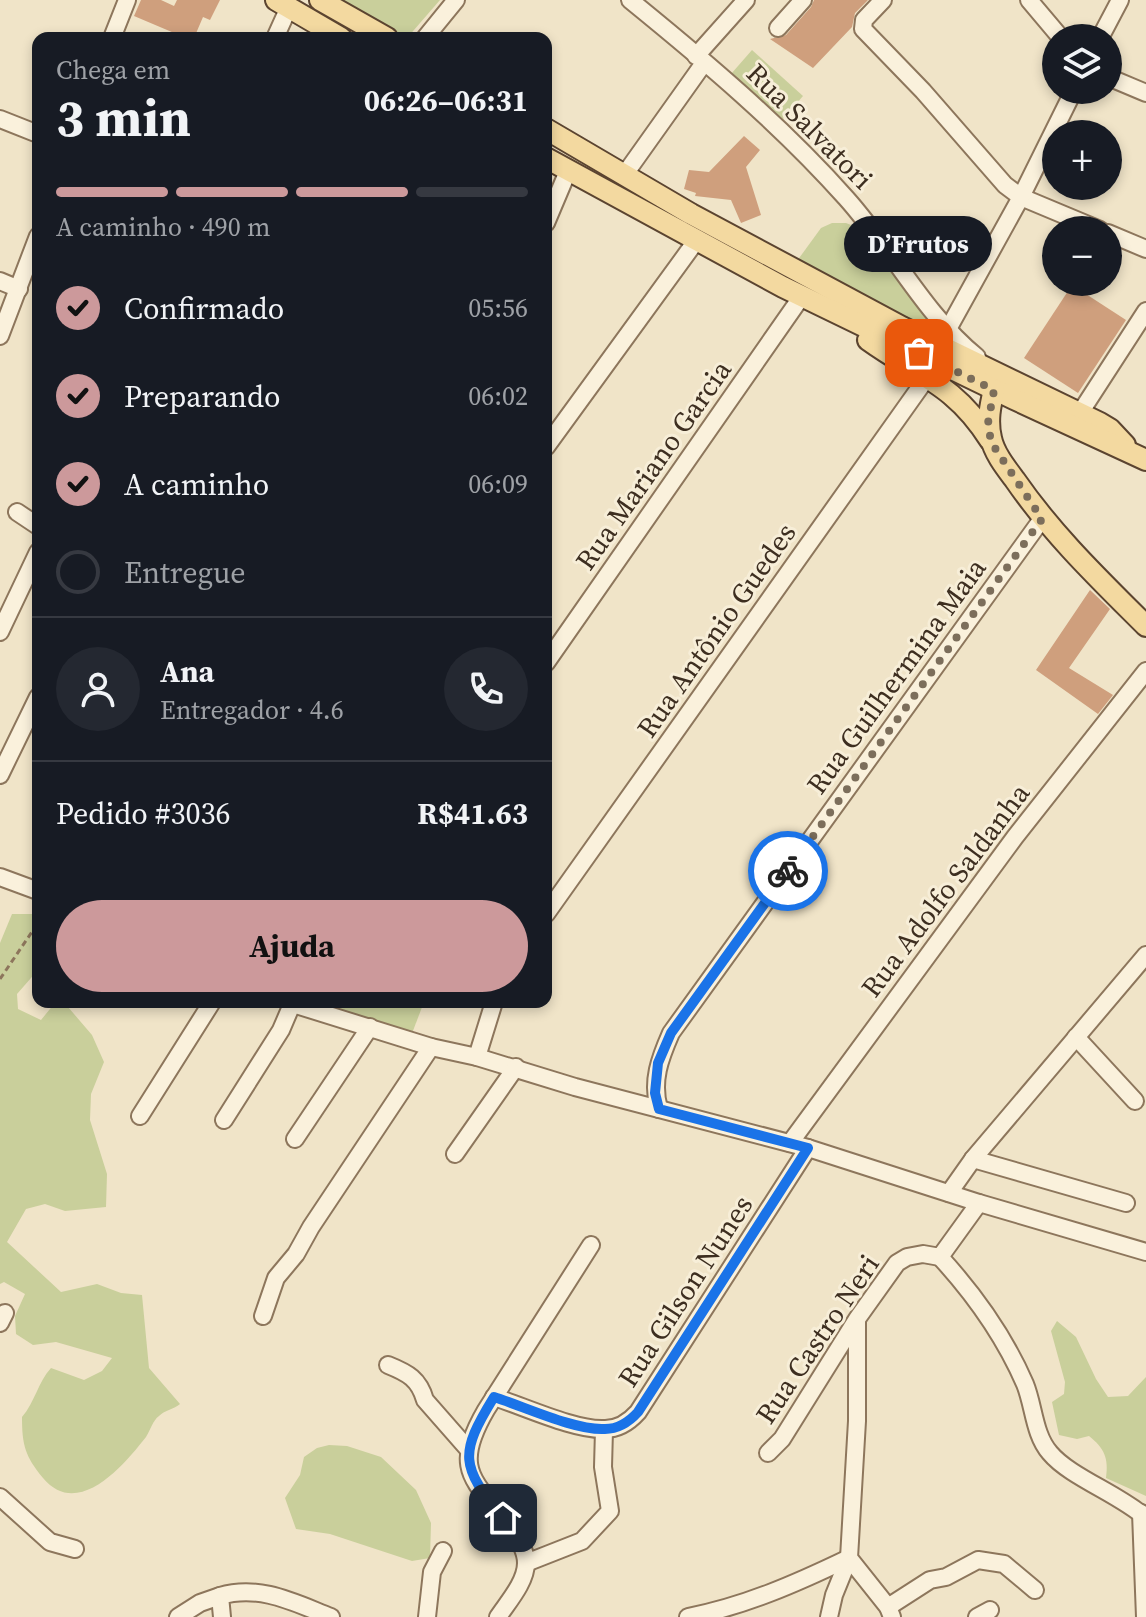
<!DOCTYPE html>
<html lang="pt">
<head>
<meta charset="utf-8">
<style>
	:root { --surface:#171b24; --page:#242831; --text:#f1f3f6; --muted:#9ea1a6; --line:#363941; --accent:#cc999b }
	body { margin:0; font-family:"Source Serif 4",serif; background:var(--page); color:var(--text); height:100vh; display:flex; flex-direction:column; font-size:30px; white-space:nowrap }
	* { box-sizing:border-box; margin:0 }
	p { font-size:26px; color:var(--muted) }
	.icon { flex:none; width:44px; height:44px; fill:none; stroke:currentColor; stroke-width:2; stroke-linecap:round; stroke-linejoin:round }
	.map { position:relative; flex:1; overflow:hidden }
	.panel { position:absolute; left:32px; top:32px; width:520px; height:976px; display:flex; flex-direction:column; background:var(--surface); border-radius:16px; box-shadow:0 4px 12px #0003 }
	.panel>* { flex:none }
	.tools { position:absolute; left:1042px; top:24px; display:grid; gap:16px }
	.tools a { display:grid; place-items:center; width:80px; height:80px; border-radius:50%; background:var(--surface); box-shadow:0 4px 12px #0003; font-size:40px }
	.pin { position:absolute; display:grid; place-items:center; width:68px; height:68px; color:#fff; margin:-34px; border-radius:16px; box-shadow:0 4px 12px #0006 }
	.courier { position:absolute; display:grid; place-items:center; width:80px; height:80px; margin:-40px; border:6px solid #1a73e8; border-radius:50%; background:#fff; color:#222; box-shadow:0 2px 10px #0007 }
	.bubble { position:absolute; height:56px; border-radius:28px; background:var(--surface); box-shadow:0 4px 12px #0003; font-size:26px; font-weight:700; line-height:56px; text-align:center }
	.head em { font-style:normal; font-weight:700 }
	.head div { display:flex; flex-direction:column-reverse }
	.head { display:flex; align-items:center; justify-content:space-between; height:136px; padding:0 24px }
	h1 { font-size:52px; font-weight:700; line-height:60px }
	.bar { display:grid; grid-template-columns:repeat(4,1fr); gap:12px 8px; align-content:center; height:96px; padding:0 24px }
	.bar i { height:10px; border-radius:6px; background:var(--line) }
	.bar .on { background:var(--accent) }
	.bar p { grid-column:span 4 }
	.line { display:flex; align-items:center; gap:20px; padding:0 24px; border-top:2px solid var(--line) }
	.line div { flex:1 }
	.round { display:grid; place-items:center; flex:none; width:84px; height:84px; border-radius:42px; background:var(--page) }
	ol { padding:0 24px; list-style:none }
	li { display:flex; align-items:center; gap:24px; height:88px }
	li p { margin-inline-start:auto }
	li .icon { padding:8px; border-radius:50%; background:var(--accent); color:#111; stroke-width:4 }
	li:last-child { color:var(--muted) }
	li i { width:44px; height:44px; border:4px solid var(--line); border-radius:50% }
	.button { display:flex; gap:16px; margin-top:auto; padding:16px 24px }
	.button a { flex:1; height:92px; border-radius:48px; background:var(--accent); color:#111; font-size:32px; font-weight:700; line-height:92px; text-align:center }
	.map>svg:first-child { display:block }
	.green { fill:#c9cf9b }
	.building { fill:#cf9f7d }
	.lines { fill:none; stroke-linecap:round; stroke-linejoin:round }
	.minor-casing { stroke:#8d765c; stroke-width:20 }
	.major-casing { stroke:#5b4430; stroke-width:24 }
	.path { stroke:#8d765c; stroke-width:3; stroke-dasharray:6 4; stroke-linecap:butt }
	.minor { stroke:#faf1dc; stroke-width:16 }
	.major { stroke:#f3d9a0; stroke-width:20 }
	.done { stroke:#7c6e5b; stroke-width:8; stroke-dasharray:0 14.4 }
	.route { stroke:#1a73e8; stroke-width:10 }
	.labels { text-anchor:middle; stroke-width:6; stroke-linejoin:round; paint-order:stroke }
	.street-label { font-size:28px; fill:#3d2e20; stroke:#f7eed8 }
</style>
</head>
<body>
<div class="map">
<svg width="1146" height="1617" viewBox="0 0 1146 1617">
	<rect width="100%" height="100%" fill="#f0e4c8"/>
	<g class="green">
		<polygon points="331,0 440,0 407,38 392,38"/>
		<polygon points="752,50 803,96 783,119 731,74"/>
		<polygon points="832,223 846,223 866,231 948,344 797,261 821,228"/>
		<path d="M12,914h26v56l-21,24 1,15 23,11 13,-16 14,3 24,28 12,27 -13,32 -1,26 17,54 -1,33 -41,4 -20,-7 -19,5 -19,33 54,50 36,-8 24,9 21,2 7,73 31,36c-6,5 -15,6 -21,12 -6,4 -9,15 -13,21 -22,28 -68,83 -103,41 -18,-22 -21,-33 -21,-61 13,-15 16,-35 29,-49l33,12 18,-9 10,-13 -56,-16 -23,3 -17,-11 -1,-18 10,-22 -21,-12 -4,2v-341z"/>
		<polygon points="305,1002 424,1002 411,1036"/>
		<path d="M1057,1321l19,16 20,42 12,18 20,-1 18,-19v119l-40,-18c3,-20 -2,-30 -17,-42l-12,3 -18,-4 -7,-33 12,-8 1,-12 -14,-51z"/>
		<polygon points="329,1445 347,1446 381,1457 416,1490 431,1523 430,1558 412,1561 330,1534 296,1529 285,1498 300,1475 304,1457 317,1448"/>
	</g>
	<g class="building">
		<polygon points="141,0 161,0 174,6 177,0 220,0 210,20 203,17 194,38 186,38 134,16"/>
		<polygon points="814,0 868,0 855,13 852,27 813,68 770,39 786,35 811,7"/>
		<polygon points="744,136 760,150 746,167 761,215 741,223 731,200 695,196 696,193 684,189 689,170 709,172"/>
		<polygon points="1072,285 1126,320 1078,393 1024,358"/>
		<polygon points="1090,590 1110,609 1069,668 1113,695 1098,714 1036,670"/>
	</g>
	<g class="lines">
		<defs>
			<g id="minor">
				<path d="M630,0c75,61 151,125 216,198 46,51 78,116 131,159"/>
				<polyline points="883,0 864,20 863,29 923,91 1005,185 1021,197 1100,230"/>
				<polyline points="1029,0 1061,38"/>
				<polyline points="778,28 803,0"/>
				<polyline points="112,38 127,0"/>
				<polyline points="275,38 289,7"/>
				<polyline points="425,38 456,0"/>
				<polyline points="1100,38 1120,0"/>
				<polyline points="696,56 746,0"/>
				<polyline points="1108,77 1146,93"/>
				<polyline points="0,119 38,134"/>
				<polyline points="625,174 704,63"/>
				<polyline points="546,223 568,171"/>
				<polyline points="1108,233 1146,249"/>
				<polyline points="0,281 19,289"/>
				<polyline points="947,331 1021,197 1074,90"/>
				<polyline points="0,336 38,236"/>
				<polyline points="1080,413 1146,311"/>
				<polyline points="546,447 696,241"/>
				<polyline points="17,512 38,526"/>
				<polyline points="0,632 38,552"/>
				<polyline points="546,663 802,296"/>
				<polyline points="0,775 38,697"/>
				<polyline points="0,877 38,891"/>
				<polyline points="546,914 928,376"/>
				<polyline points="293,1004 431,1047 477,1057 575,1087 808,1148 979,1203 1146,1252"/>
				<polyline points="1076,1037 1135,1101"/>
				<polyline points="477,1057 494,1002"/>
				<path d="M659,1109c-8,-28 1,-51 12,-76l371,-514"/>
				<polyline points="140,1116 212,1002"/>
				<polyline points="224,1120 281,1030 293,1002"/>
				<polyline points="295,1139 370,1027"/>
				<polyline points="790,1143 1015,837 1146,671"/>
				<polyline points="455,1154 516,1067"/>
				<polyline points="973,1159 1126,1203"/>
				<polyline points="949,1193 973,1159 1146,955"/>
				<path d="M940,1257c34,37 65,81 85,127 9,22 9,51 25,69 20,24 69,41 96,65"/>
				<polyline points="263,1316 276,1278 296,1254 311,1227 431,1047"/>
				<polyline points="857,1321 857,1421 849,1558 888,1607 892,1617"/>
				<polyline points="0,1323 5,1313"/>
				<path d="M388,1365c20,8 31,14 37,35l43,49"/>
				<path d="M494,1397c29,9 82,34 111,32 14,0 24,-7 33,-17l170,-264"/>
				<polyline points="768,1453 782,1439 857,1319 897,1263 907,1257 923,1254 940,1257 979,1203"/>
				<polyline points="0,1497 50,1542 75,1549"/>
				<polyline points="1141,1513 1145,1617"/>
				<polyline points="526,1563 582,1541 610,1511 603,1467 604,1430"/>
				<polyline points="888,1607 930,1580 946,1577 978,1560 1004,1564 1035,1590"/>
				<polyline points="178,1617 200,1603 220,1596"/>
				<path d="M222,1617l-2,-21c40,-12 75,7 111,21"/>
				<polyline points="427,1617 432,1572 443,1551"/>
				<path d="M498,1617c10,-15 28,-35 28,-54 0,-13 -8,-24 -15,-34 -35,-49 -61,-57 -25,-119l105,-165"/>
				<path d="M688,1617c57,-11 109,-34 161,-59"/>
				<polyline points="829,1617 834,1595 849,1558"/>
				<polyline points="977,1617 990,1610"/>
			</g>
			<g id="major">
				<polyline points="276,0 341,38"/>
				<polyline points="320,0 387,38"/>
				<polyline points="546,129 691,214 902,327 1100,423 1110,429 1125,445"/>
				<polyline points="546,158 783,287 1014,399 1146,460"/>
				<path d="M868,340c50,36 86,43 122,100"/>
				<path d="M994,390c-4,16 -7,31 -3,48 3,15 15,30 24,42 38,55 84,99 131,146"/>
			</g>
		</defs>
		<use href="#minor" class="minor-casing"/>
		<use href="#major" class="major-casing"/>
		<polyline class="path" points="0,979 38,923"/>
		<use href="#minor" class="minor"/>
		<use href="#major" class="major"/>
	</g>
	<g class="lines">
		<polyline class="done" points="788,871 1042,519 991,442 988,423 994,390 919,353"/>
		<path class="route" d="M503,1518c-43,-52 -44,-64 -9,-121 29,9 82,34 111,32 14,0 24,-7 33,-17l170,-264 -149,-39 -4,-16 3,-30 13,-30 117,-162"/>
	</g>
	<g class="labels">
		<g class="street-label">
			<text transform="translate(810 126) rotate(45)" y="10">Rua Salvatori</text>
			<text transform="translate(653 465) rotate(-55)" y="10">Rua Mariano Garcia</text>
			<text transform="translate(716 630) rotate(-55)" y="10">Rua Antônio Guedes</text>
			<text transform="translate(896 676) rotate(-54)" y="10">Rua Guilhermina Maia</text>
			<text transform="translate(945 890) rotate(-53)" y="10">Rua Adolfo Saldanha</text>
			<text transform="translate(685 1291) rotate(-57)" y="10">Rua Gilson Nunes</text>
			<text transform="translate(817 1339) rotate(-56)" y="10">Rua Castro Neri</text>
		</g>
	</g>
</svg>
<div class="tools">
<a><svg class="icon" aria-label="layers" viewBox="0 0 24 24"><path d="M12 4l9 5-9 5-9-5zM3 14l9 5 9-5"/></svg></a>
<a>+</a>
<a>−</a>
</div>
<div class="pin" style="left:919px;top:353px;background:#ea580c"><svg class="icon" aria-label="bag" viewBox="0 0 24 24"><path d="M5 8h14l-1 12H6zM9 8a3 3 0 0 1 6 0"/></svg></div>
<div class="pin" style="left:503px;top:1518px;background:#1f2937"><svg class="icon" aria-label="home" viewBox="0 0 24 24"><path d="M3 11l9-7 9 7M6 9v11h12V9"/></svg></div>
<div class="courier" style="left:788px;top:871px"><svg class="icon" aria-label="bike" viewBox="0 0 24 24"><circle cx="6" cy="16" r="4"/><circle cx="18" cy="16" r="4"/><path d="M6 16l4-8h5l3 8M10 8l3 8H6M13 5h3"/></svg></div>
<div class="bubble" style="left:844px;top:216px;width:148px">D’Frutos</div>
<section class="panel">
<div class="head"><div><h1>3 min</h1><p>Chega em</p></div><em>06:26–06:31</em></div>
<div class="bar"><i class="on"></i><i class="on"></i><i class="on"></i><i></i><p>A caminho · 490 m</p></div>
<ol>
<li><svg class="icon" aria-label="check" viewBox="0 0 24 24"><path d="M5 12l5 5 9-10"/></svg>Confirmado<p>05:56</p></li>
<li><svg class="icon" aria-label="check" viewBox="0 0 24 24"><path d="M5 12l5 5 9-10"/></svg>Preparando<p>06:02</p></li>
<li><svg class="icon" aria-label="check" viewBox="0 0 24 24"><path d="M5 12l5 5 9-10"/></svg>A caminho<p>06:09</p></li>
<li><i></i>Entregue</li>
</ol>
<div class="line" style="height:144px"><a class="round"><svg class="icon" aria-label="person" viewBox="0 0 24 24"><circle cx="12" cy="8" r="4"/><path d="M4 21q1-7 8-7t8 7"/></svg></a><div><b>Ana</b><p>Entregador · 4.6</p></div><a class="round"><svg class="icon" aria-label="phone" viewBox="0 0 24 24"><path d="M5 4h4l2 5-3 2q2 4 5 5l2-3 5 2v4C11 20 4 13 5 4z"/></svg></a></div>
<div class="line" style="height:104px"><div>Pedido #3036</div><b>R$41.63</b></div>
<div class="button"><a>Ajuda</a></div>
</section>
</div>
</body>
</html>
